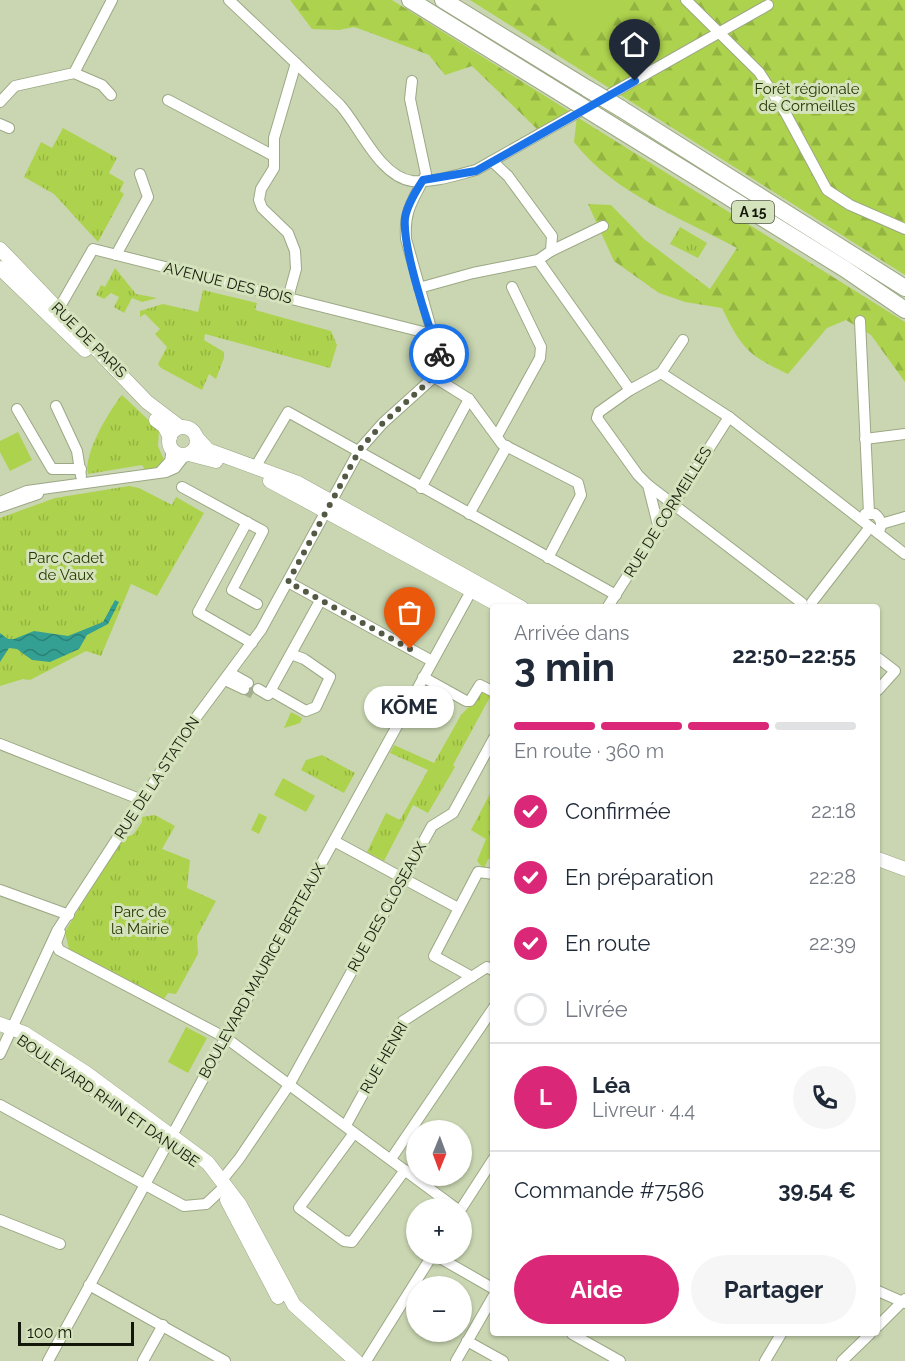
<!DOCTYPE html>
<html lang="fr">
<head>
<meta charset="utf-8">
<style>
	:root { --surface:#fff; --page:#f6f6f7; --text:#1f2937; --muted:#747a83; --line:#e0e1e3; --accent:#db2777 }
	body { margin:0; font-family:Raleway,sans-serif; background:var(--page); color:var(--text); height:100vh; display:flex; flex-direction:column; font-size:22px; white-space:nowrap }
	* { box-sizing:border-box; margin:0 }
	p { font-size:20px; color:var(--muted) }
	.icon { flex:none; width:33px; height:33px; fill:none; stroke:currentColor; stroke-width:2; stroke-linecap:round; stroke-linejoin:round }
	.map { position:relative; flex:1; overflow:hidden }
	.drawer { position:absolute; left:490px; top:604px; width:390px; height:732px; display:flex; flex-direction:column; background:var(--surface); border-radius:6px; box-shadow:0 2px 4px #0004 }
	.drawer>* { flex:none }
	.needle { width:39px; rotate:181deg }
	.fabs { position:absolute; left:406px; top:1120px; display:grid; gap:12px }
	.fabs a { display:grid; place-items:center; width:66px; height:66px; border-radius:50%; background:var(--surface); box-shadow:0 2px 4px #0004; font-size:30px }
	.scale { position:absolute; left:18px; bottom:15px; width:116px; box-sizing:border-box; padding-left:6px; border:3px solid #13170a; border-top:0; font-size:16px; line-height:21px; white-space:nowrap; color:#13170a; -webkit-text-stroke:4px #d5e3bd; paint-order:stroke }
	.pin { position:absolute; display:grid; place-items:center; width:51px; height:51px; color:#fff; margin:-62px -26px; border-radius:50% 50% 50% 0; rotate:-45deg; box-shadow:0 0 6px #0007 }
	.pin .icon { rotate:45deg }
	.courier { position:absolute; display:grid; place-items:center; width:60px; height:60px; margin:-30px; border:4px solid #1a73e8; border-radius:50%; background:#fff; color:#222; box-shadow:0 2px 8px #0007 }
	.bubble { position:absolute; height:42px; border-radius:21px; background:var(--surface); box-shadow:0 2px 4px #0004; font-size:20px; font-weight:700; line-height:42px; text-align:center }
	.headline em { font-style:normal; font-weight:700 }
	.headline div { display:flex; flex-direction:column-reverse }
	.headline { display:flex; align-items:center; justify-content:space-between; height:102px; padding:0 24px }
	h1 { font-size:39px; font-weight:700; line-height:45px }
	.bar { display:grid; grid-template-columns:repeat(4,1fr); gap:9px 6px; align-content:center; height:72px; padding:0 24px }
	.bar i { height:8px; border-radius:4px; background:var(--line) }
	.bar .active { background:var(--accent) }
	.bar p { grid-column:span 4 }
	.line { display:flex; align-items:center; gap:15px; padding:0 24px; border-top:2px solid var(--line) }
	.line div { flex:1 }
	.round { display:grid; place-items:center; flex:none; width:63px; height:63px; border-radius:32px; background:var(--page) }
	ol { padding:0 24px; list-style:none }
	li { display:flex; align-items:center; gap:18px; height:66px }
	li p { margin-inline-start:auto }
	li .icon { padding:6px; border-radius:50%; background:var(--accent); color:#fff; stroke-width:4 }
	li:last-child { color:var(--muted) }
	li i { width:33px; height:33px; border:3px solid var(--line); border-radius:50% }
	.cta { display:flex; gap:12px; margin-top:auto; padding:12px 24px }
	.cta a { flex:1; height:69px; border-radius:36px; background:var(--accent); color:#fff; font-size:24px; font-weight:700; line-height:69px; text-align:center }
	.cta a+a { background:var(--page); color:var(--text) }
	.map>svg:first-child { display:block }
	.grass { fill:url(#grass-tufts) }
	.forest { fill:url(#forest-firs) }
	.pitch { fill:#add24d }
	.water { fill:url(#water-waves) }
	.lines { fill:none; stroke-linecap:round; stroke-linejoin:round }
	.minor-tunnel { stroke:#a5b090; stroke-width:10; stroke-dasharray:10 5; stroke-linecap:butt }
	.minor-casing { stroke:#9ca885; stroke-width:12 }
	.major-casing { stroke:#9ca885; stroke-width:15 }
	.highway-casing { stroke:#9ca885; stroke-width:18 }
	.minor { stroke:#fff; stroke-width:10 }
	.major { stroke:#fff; stroke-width:14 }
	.highway { stroke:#fff; stroke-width:16 }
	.highway-bridge-casing { stroke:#9ca885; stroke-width:18; stroke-linecap:butt }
	.highway-bridge { stroke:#fff; stroke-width:16 }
	.done { stroke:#535a44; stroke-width:6; stroke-dasharray:0 10.8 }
	.route { stroke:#1a73e8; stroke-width:8 }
	.labels { text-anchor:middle; stroke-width:6; stroke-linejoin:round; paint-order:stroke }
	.shield { fill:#d5e3bd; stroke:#4d5440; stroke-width:1.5 }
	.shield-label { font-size:14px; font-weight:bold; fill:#13170a }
	.park-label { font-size:15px; fill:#283600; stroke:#d5e3bd }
	.street-label { font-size:15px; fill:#13170a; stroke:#d5e3bd }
</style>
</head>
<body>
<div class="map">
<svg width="905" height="1361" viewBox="0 0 905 1361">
	<defs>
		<pattern id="grass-tufts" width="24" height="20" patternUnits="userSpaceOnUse" patternTransform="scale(1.5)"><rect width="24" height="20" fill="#add24d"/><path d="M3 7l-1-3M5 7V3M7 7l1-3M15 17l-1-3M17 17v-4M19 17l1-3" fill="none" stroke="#94b442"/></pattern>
		<pattern id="forest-firs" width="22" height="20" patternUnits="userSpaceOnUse" patternTransform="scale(1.5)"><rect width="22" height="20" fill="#add24d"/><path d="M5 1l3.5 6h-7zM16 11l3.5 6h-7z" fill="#94b442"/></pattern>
		<pattern id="water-waves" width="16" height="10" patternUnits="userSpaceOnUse" patternTransform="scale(1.5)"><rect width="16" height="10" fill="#33a093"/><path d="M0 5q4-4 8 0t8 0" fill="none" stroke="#2a8176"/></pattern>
	</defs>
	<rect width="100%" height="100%" fill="#c9d6b1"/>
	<g class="grass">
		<polygon points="63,128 117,158 109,173 124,182 120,191 124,194 98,242 54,194 24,177 41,142 52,148"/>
		<polygon points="680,227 707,243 698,258 670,244"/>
		<polygon points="115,268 136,294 157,298 142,302 132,298 124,313 114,307 119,297 111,293 104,299 96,295 101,285 105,287"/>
		<polygon points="203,290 257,303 255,310 331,331 337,345 330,368 205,334 204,340 224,352 224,358 216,379 209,374 202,390 161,368 158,364 167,347 155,334 160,329 145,314 140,317 140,311 163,304 198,312"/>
		<path d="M122,395l37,35 -1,16 6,14 -7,7 -12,3 -3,-5 -54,9c-5,-20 21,-63 34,-79z"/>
		<polygon points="129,486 139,488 172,505 176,497 204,513 157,596 131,584 101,656 86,651 30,680 23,679 0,686 0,518 55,498"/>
		<polygon points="483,692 491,695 453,765 455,767 428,813 413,805 384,861 367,852 386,813 400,820 428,770 390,753 394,745 434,763 461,715"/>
		<polygon points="291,712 302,718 300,723 284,728"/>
		<polygon points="322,755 355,773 344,793 301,770 306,760"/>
		<polygon points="493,788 493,859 488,859 484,869 477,861 486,839 471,830"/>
		<polygon points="155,815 175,826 162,849 190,860 187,888 216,901 197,936 198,954 176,994 168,993 164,999 69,949 65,932 122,837 133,835 142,822 142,817"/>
	</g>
	<g class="forest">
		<polygon points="290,0 392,0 569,111 537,129 472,66 445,75 429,55 371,33 354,27 339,30 312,29"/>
		<polygon points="470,0 905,0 905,275"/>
		<path d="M577,117l328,205v60l-34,-47 -25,-15 -19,8 -39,46c-40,-19 -46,-25 -66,-66l-37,-6 -26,-9 -45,-32 -26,-57 23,1 33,34 66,50 27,-41c-55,-30 -124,-55 -163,-106z"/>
	</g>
	<g class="pitch">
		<polygon points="529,0 614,0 618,3 596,40"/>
		<polygon points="18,432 32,460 10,471 0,452 0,441"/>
		<polygon points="283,778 315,796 306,812 274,795"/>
		<polygon points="259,813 267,817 259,834 251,830"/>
		<polygon points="186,1027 207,1038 188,1073 168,1062"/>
	</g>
	<polygon class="water" points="115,600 119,602 108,624 87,635 79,649 50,662 32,660 17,649 9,648 0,662 0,633 8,639 14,639 34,631 68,636 103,622"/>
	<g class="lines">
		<polyline class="minor-tunnel" points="244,689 255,695"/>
		<defs>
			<g id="minor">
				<path d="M229,0l111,105c20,22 40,72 72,76 21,2 44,-6 64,-11l292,-165"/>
				<polyline points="686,0 759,72 785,112 827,190 850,205 905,229"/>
				<polyline points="74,73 102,85 111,95"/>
				<polyline points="168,100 274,156"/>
				<polyline points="0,102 15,86 74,73 112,0"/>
				<polyline points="0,124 9,128"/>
				<polyline points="492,161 508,176 552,236 551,251"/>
				<polyline points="116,255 148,197 140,174"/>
				<polyline points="538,260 630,390 599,412 597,418 638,475 648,485 802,603"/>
				<polyline points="419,288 473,273 538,260 551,251 603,226"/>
				<polyline points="288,298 296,269 295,251 288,233 262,208 259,200 261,189 274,168 274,138 296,63"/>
				<polyline points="58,310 93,249 431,334"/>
				<polyline points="860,321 869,513"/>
				<polyline points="661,373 683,340"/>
				<polyline points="434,377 469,399 502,444 578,483 581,495 548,558"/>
				<polyline points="630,390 661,373 729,417 905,554"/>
				<polyline points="56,406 77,451 81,476"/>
				<polyline points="17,409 52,469 81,469"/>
				<polyline points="497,436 540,358 541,347 512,287"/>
				<polyline points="865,439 905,434"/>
				<polyline points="256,466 288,412 616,595"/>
				<polyline points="161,471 170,461 172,449"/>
				<polyline points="648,485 658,525"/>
				<polyline points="182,487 263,531 232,590 257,604"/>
				<polyline points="421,488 469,399"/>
				<polyline points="0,502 27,491 166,472 175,468 185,455"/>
				<polyline points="0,507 38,494"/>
				<polyline points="469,514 507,446"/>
				<path d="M865,514h10c7,6 8,11 3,19"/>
				<polyline points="247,522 198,612 252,643"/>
				<polyline points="881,524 905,517"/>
				<polyline points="288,582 432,661"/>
				<polyline points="812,602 870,527"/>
				<polyline points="607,608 729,417"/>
				<polyline points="878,658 895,671 878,690"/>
				<polyline points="230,673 248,683"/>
				<polyline points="423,677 466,701 470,701 480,685 494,692"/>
				<polyline points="225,680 244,689"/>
				<polyline points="258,689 268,695 320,601"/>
				<polyline points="271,691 306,711 316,707 330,677 304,659 291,654"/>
				<polyline points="0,744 142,800"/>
				<polyline points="334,841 458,908"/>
				<polyline points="0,890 69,915"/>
				<polyline points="60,932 56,943 59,950 226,1038 457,1209"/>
				<polyline points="472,977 434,956 478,872 494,874"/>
				<path d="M0,1054l57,-123 138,-212 66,-89 99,-181 23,-26 51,-46 7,-13 -35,-125c-2,-31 8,-39 20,-65l-16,-75 2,-18"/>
				<polyline points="0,1105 184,1206 206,1204 221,1190"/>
				<polyline points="346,1125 403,1021 487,967 494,971"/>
				<polyline points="354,1133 299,1208 344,1241 352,1242 405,1170"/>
				<polyline points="391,1159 494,1007"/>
				<polyline points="222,1180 239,1159 289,1085 432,826 453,813 494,738"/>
				<polyline points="461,1209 494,1158"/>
				<polyline points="0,1220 60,1244"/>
				<polyline points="433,1254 494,1289"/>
				<polyline points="89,1285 225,1361"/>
				<polyline points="878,1291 905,1303"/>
				<polyline points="878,1326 905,1299"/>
				<polyline points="572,1334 620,1361"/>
				<polyline points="467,1341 503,1361"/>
				<polyline points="48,1361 475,584"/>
				<polyline points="143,1361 163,1325"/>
				<polyline points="366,1361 433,1254"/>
				<polyline points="456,1361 494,1295"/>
				<polyline points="765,1361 781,1334"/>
				<polyline points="842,1361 870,1334"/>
			</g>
			<g id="major">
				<polyline points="0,249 147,402 180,427"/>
				<polyline points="0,268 85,350"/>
				<polyline points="156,420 164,426 170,437"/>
				<circle cx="183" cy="441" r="14"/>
				<polyline points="198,439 208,450 298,483 522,608"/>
				<polyline points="189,454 216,461"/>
				<polyline points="270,481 504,608"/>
				<polyline points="878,859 905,869"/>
				<polyline points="0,1024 24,1033 86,1073 208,1163 240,1205 294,1305 356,1361"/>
				<polyline points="32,1049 106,1098"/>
				<polyline points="227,1200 278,1297"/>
			</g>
			<g id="highway">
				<polyline points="410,0 575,102"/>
				<polyline points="443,0 588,89"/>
				<polyline points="620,108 905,288"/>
				<polyline points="599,117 845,269 905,310"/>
			</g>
		</defs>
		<use href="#minor" class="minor-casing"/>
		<use href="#major" class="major-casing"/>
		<use href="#highway" class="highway-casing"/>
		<use href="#minor" class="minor"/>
		<use href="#major" class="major"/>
		<use href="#highway" class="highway"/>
		<defs>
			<g id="highway-bridge">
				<polyline points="588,89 620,108"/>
				<polyline points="575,102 599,117"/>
			</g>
		</defs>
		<use href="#highway-bridge" class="highway-bridge-casing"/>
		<use href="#highway-bridge" class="highway-bridge"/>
	</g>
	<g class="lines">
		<polyline class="done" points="410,649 288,582 360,449 383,423 434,377 441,364 439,354"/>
		<path class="route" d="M439,354c-11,-29 -37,-107 -34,-136 2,-13 11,-27 18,-38l53,-9 159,-90"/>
	</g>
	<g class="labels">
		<rect class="shield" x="732" y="201" width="42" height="22" rx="4.5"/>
		<g class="shield-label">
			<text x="753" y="217">A 15</text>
		</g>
		<g class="park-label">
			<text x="807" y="94">Forêt régionale<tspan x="807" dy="17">de Cormeilles</tspan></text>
			<text x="66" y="563">Parc Cadet<tspan x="66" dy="17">de Vaux</tspan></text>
			<text x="140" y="917">Parc de<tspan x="140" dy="17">la Mairie</tspan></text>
		</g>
		<g class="street-label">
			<text transform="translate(228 283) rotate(14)" y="5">AVENUE DES BOIS</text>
			<text transform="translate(89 340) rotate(45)" y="5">RUE DE PARIS</text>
			<text transform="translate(668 512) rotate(-58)" y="5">RUE DE CORMEILLES</text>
			<text transform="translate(157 778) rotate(-57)" y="5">RUE DE LA STATION</text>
			<text transform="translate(387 907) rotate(-61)" y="5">RUE DES CLOSEAUX</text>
			<text transform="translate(262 971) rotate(-61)" y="5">BOULEVARD MAURICE BERTEAUX</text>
			<text transform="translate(384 1058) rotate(-60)" y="5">RUE HENRI</text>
			<text transform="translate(108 1101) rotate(35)" y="5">BOULEVARD RHIN ET DANUBE</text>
		</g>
	</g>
</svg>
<div class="fabs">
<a><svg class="needle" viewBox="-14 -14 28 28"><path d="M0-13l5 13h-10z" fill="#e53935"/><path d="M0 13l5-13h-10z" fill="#747a83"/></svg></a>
<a>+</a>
<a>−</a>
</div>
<div class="scale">100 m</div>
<div class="pin" style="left:410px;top:649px;background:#ea580c"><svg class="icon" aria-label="bag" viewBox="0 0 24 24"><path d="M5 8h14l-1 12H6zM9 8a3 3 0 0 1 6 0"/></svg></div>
<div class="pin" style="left:635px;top:81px;background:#1f2937"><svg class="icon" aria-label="home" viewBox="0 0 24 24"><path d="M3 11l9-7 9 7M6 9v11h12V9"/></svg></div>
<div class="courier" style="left:439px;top:354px"><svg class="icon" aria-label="bike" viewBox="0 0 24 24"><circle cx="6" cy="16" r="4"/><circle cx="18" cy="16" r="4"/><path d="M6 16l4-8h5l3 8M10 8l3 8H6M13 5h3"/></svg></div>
<div class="bubble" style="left:364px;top:686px;width:90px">KŌME</div>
<section class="drawer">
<div class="headline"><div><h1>3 min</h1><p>Arrivée dans</p></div><em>22:50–22:55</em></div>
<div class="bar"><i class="active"></i><i class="active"></i><i class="active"></i><i></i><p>En route · 360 m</p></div>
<ol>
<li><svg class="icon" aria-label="check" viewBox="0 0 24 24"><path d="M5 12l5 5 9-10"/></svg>Confirmée<p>22:18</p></li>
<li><svg class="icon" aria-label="check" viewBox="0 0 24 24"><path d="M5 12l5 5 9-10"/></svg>En préparation<p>22:28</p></li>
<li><svg class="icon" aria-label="check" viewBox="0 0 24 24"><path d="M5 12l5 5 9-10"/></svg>En route<p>22:39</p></li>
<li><i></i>Livrée</li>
</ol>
<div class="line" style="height:108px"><b class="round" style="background:var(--accent);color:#fff">L</b><div><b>Léa</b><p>Livreur · 4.4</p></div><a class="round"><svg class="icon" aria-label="phone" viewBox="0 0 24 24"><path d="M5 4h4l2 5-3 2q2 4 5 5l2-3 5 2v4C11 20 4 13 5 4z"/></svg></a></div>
<div class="line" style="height:78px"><div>Commande #7586</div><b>39.54 €</b></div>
<div class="cta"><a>Aide</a><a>Partager</a></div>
</section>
</div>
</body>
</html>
